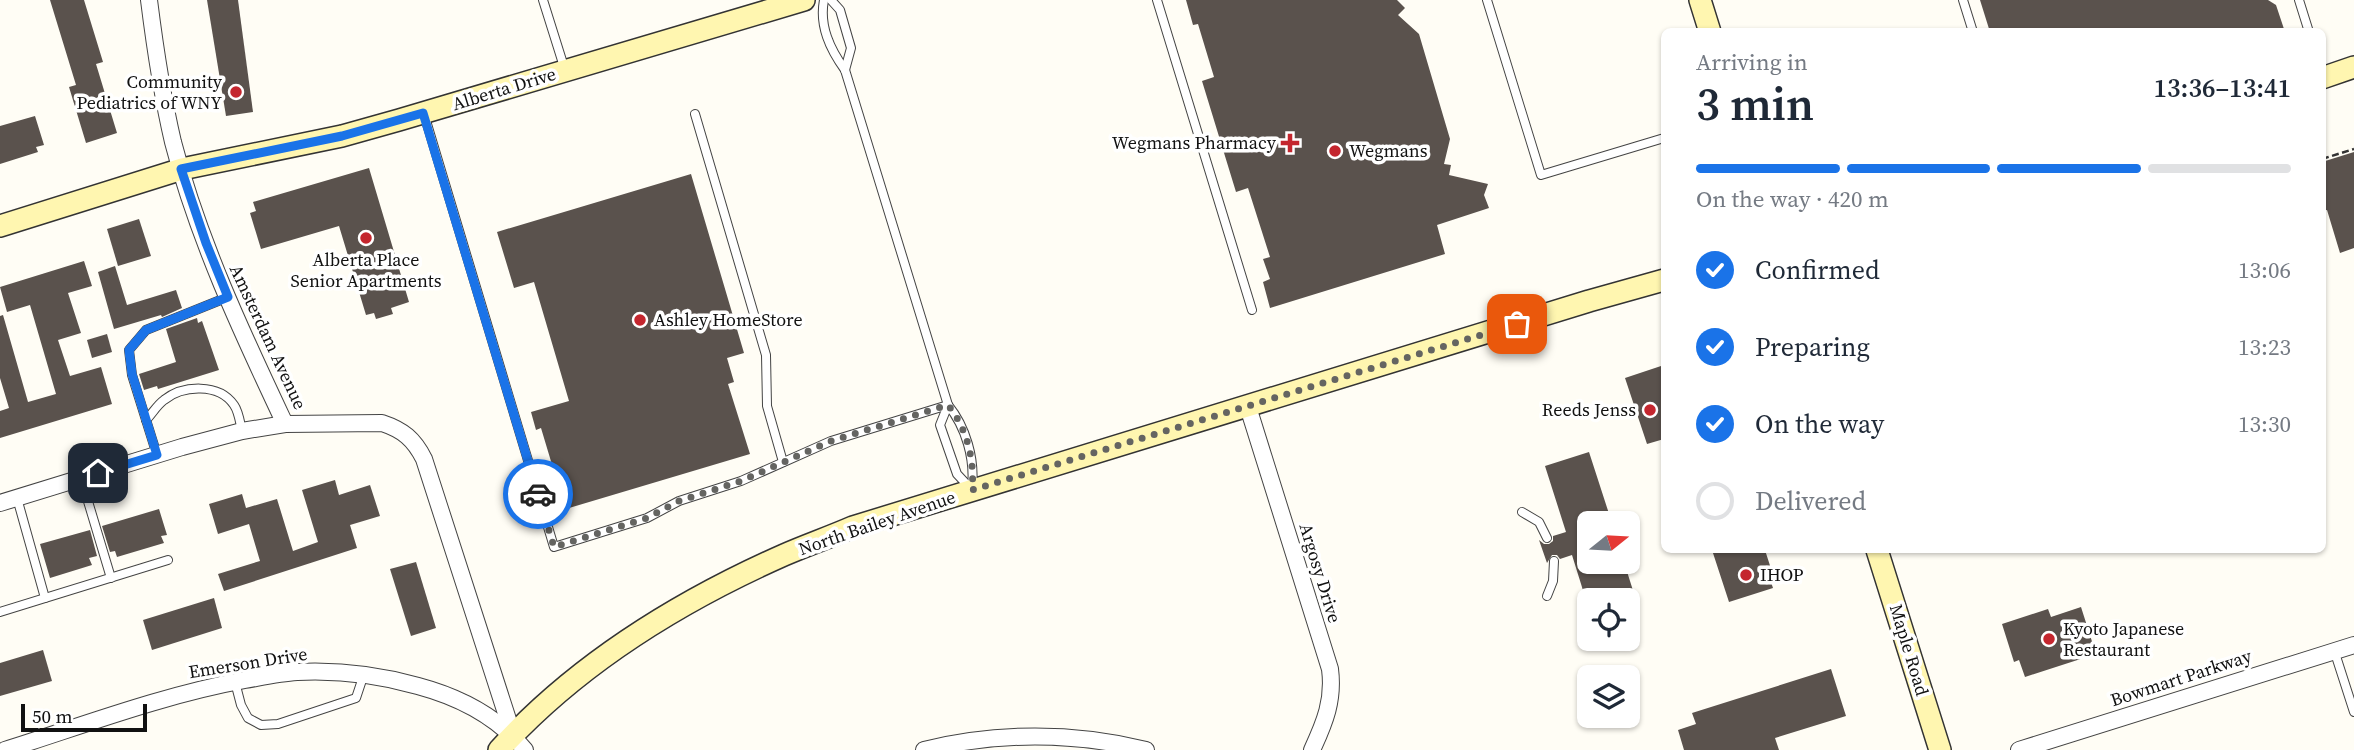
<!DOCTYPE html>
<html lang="en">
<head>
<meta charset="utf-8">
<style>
	:root { --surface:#fff; --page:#f2f2f3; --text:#1f2937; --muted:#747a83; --line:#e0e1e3; --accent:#1a73e8 }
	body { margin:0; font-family:"Source Serif 4",serif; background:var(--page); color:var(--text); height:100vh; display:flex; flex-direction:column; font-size:26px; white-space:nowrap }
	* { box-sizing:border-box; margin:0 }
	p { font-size:23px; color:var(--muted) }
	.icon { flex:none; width:38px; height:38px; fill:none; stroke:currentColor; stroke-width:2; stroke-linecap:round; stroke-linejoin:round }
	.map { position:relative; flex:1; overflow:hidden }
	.side { position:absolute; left:1661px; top:28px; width:665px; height:525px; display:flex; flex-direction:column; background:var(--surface); border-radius:10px; box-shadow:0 2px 5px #0004 }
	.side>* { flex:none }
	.needle { width:46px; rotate:72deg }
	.tools { position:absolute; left:1577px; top:511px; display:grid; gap:14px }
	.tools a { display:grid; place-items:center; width:63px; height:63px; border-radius:10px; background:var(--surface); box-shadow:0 2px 5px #0004; font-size:35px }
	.scale { position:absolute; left:21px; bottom:18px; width:126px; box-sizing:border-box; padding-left:7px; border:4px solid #111; border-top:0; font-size:19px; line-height:24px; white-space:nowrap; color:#111; -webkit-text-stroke:5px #fff; paint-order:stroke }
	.pin { position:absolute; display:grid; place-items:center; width:60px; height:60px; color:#fff; margin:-30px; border-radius:14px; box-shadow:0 4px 10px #0006 }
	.courier { position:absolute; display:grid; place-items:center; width:70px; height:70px; margin:-35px; border:5px solid #1a73e8; border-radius:50%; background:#fff; color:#222; box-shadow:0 2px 9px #0007 }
	.summary em { font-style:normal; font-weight:600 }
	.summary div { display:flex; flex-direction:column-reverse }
	.summary { display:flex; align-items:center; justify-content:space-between; height:119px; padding:0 35px }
	h1 { font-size:46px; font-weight:600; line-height:52px }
	.bar { display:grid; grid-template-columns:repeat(4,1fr); gap:10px 7px; align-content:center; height:84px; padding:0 35px }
	.bar i { height:9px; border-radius:5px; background:var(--line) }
	.bar .on { background:var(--accent) }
	.bar p { grid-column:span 4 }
	ol { padding:0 35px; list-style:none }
	li { display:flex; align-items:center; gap:21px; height:77px }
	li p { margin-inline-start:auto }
	li .icon { padding:7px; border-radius:50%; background:var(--accent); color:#fff; stroke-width:4 }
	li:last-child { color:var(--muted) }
	li i { width:38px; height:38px; border:4px solid var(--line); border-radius:50% }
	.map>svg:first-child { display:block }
	.building { fill:#5a524d }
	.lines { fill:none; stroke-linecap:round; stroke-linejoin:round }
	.lane-casing { stroke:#444; stroke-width:10 }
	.street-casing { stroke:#444; stroke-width:18 }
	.secondary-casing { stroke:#333; stroke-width:24 }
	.path { stroke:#333; stroke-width:2.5; stroke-dasharray:7 3.5; stroke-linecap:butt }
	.lane { stroke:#fff; stroke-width:8 }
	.street { stroke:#fff; stroke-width:16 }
	.secondary { stroke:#fff6b0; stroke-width:21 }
	.done { stroke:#646461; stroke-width:7; stroke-dasharray:0 12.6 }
	.route { stroke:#1a73e8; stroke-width:9 }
	.poi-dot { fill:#c4262e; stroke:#fff; stroke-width:2.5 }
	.labels { text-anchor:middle; stroke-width:7; stroke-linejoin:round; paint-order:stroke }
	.poi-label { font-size:18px; fill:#111; stroke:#fff; text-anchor:start }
	.street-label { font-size:18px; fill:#111; stroke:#fff }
</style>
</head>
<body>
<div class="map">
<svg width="2354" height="750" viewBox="0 0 2354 750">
	<rect width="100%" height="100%" fill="#fffdf5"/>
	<g class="building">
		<polygon points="50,0 84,0 103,62 96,64 117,133 86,143 69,87 76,85"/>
		<polygon points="207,0 238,0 253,112 226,116"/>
		<polygon points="1186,0 1397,0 1405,8 1398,15 1419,34 1450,139 1444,164 1451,165 1449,175 1488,184 1484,195 1489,208 1437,225 1445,254 1270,308 1263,282 1270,279 1263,259 1270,257 1248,188 1236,192 1202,81 1214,77 1198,24 1193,25"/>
		<polygon points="1980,0 2268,0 2276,5 2285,32 1990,32"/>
		<polygon points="35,116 44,145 36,147 38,152 0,164 0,126"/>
		<polygon points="2354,152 2354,248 2340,253 2327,210 2322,211 2322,162"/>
		<polygon points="369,168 409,302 391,308 393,314 376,319 374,313 366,315 339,226 261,249 250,213 256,211 253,202"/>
		<polygon points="691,174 744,353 727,358 734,382 728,384 750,454 559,511 553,490 559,488 541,428 536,430 531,412 569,401 534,282 514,288 497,232"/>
		<polygon points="139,219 151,256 118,266 107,229"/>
		<polygon points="84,261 92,286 68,293 81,333 58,340 70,376 101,367 112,404 0,438 0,411 9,408 0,378 0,316 3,315 28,402 56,394 30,305 7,312 0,287"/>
		<polygon points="115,266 127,305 176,290 182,308 162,317 161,315 114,329 98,272"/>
		<polygon points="197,318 198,323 202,321 219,370 158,389 157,386 144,390 139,374 176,362 166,329"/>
		<polygon points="107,334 112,352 92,358 87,340"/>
		<polygon points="1664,365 1664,439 1647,444 1625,378"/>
		<polygon points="1589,452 1612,523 1589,523 1589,562 1624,562 1636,600 1586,600 1572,555 1560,559 1557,555 1552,555 1547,563 1539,540 1544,544 1549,544 1553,541 1553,536 1566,532 1545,466"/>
		<polygon points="335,480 339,495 370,485 380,516 350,525 357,548 224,591 218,574 260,561 249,524 218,534 209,504 242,494 246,508 277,499 293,551 318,542 302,490"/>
		<polygon points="159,509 167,535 161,536 164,543 117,557 115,551 110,552 102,526"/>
		<polygon points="90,530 97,556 89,558 92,565 50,578 40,544"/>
		<polygon points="1712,550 1765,550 1773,575 1769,576 1773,588 1729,602"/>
		<polygon points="416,562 436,628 411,636 390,569"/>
		<polygon points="214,598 222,628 152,650 143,620"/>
		<polygon points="2081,607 2096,654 2025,677 2019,660 2014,662 2002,624 2048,609 2051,617"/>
		<polygon points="43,650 52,681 0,696 0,663"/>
		<polygon points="1831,669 1846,716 1775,738 1779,750 1684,750 1678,730 1696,724 1692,713"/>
	</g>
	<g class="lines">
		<defs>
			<g id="lane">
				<polyline points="543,0 565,70"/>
				<path d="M824,0c-5,26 6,49 21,70l103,335c18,22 27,54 24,82"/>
				<polyline points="831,0 840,10 851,48 845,70"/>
				<polyline points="1157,0 1252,310"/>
				<polyline points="1487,0 1541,175 1664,138"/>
				<polyline points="1963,0 1973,32"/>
				<polyline points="2299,0 2309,32"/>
				<polyline points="424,114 554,547 647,518 679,501 741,481 831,441 948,405"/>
				<polyline points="695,114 766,355 767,406 783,462"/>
				<polyline points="948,405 940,425 957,474 972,490"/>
				<path d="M146,420c6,-6 11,-15 18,-20 19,-15 55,-17 70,5 5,7 6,18 8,26"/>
				<polyline points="157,455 132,375 129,350 146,330 228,297"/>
				<polyline points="81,478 111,578"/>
				<polyline points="17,498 45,598"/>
				<polyline points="1522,512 1539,522 1547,538"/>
				<polyline points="1547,596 1553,581 1554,561"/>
				<polyline points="0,612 168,560"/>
				<polyline points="2334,650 2354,712"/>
				<polyline points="235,682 241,705 248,718 261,725 278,724 356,698 364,674"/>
			</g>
			<g id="street">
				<path d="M149,0c6,48 13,95 24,142 25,97 69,191 112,282l97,-1c21,7 32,16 42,36l89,276"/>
				<path d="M1248,407l82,262c4,31 -5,53 -18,81"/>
				<polyline points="0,503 182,447 242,431 285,424"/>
				<path d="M5,750c79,-25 158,-55 240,-70 17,-3 35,-7 52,-8 41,-2 82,3 121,14 41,11 80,31 107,64"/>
				<path d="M924,750c72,-18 150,-18 222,0"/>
				<polyline points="2019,750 2354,645"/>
			</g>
			<g id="secondary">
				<polyline points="1700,0 1710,32"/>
				<polyline points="2322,78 2354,67"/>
				<polyline points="0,226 182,169 342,136 399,120 804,0"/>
				<polyline points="1877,550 1940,750"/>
				<path d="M499,750c78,-86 179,-148 285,-195 23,-10 46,-18 69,-28l736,-226 75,-21"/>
			</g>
		</defs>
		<use href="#lane" class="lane-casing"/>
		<use href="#street" class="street-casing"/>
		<use href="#secondary" class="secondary-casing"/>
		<polyline class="path" points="2322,159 2354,149"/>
		<use href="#lane" class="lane"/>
		<use href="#street" class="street"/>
		<use href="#secondary" class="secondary"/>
	</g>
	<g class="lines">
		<path class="done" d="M538,494l16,53 93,-29 32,-17 62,-20 90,-40 117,-36c19,23 27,56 24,85l545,-166"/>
		<polyline class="route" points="98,473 157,455 132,374 129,350 146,330 228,297 206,243 181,169 342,136 423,113 538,494"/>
	</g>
	<g class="poi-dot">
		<circle cx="236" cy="92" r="7"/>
		<path d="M1286.5 132.5h7v7h7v7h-7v7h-7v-7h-7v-7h7z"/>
		<circle cx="1335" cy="151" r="7"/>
		<circle cx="366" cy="238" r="7"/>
		<circle cx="640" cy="320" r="7"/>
		<circle cx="1650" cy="410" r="7"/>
		<circle cx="1746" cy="575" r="7"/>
		<circle cx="2049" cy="639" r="7"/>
	</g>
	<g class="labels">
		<g class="poi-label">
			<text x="222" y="88" text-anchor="end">Community<tspan x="222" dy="21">Pediatrics of WNY</tspan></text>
			<text x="1276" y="149" text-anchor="end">Wegmans Pharmacy</text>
			<text x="1349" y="157">Wegmans</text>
			<text x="366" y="266" text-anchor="middle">Alberta Place<tspan x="366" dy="21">Senior Apartments</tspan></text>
			<text x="654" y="326">Ashley HomeStore</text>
			<text x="1636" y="416" text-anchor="end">Reeds Jenss</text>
			<text x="1760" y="581">IHOP</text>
			<text x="2063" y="635">Kyoto Japanese<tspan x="2063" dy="21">Restaurant</tspan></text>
		</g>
		<g class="street-label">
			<text transform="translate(504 89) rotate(-17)" y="6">Alberta Drive</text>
			<text transform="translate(268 337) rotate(65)" y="6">Amsterdam Avenue</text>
			<text transform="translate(877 523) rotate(-19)" y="6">North Bailey Avenue</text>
			<text transform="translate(1320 573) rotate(73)" y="6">Argosy Drive</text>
			<text transform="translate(1909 650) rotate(73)" y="6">Maple Road</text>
			<text transform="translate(248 663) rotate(-9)" y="6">Emerson Drive</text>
			<text transform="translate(2181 678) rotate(-18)" y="6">Bowmart Parkway</text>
		</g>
	</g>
</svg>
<div class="tools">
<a><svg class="needle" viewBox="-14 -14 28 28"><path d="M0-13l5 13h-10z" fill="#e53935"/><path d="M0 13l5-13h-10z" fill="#747a83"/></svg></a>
<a><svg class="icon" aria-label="locate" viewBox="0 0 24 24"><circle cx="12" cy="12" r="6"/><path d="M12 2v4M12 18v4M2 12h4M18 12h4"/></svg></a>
<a><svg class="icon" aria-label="layers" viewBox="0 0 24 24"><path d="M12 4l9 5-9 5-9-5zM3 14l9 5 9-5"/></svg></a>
</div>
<div class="scale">50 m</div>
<div class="pin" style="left:1517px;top:324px;background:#ea580c"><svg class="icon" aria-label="bag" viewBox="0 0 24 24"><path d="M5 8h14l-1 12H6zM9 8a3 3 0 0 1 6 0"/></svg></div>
<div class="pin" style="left:98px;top:473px;background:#1f2937"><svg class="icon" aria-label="home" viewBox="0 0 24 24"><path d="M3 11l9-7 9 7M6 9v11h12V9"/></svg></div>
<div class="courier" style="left:538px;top:494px"><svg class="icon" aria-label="car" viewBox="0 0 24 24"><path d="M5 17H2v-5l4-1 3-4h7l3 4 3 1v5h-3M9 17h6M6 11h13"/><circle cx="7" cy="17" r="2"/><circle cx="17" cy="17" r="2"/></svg></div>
<section class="side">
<div class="summary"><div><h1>3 min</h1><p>Arriving in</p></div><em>13:36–13:41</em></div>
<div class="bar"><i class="on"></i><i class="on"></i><i class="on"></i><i></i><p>On the way · 420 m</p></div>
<ol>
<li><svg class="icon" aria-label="check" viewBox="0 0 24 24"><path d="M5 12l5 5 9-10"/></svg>Confirmed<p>13:06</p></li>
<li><svg class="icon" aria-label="check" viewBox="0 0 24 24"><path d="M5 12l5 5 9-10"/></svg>Preparing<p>13:23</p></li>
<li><svg class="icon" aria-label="check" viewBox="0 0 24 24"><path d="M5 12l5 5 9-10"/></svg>On the way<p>13:30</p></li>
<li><i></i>Delivered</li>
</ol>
</section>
</div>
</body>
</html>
